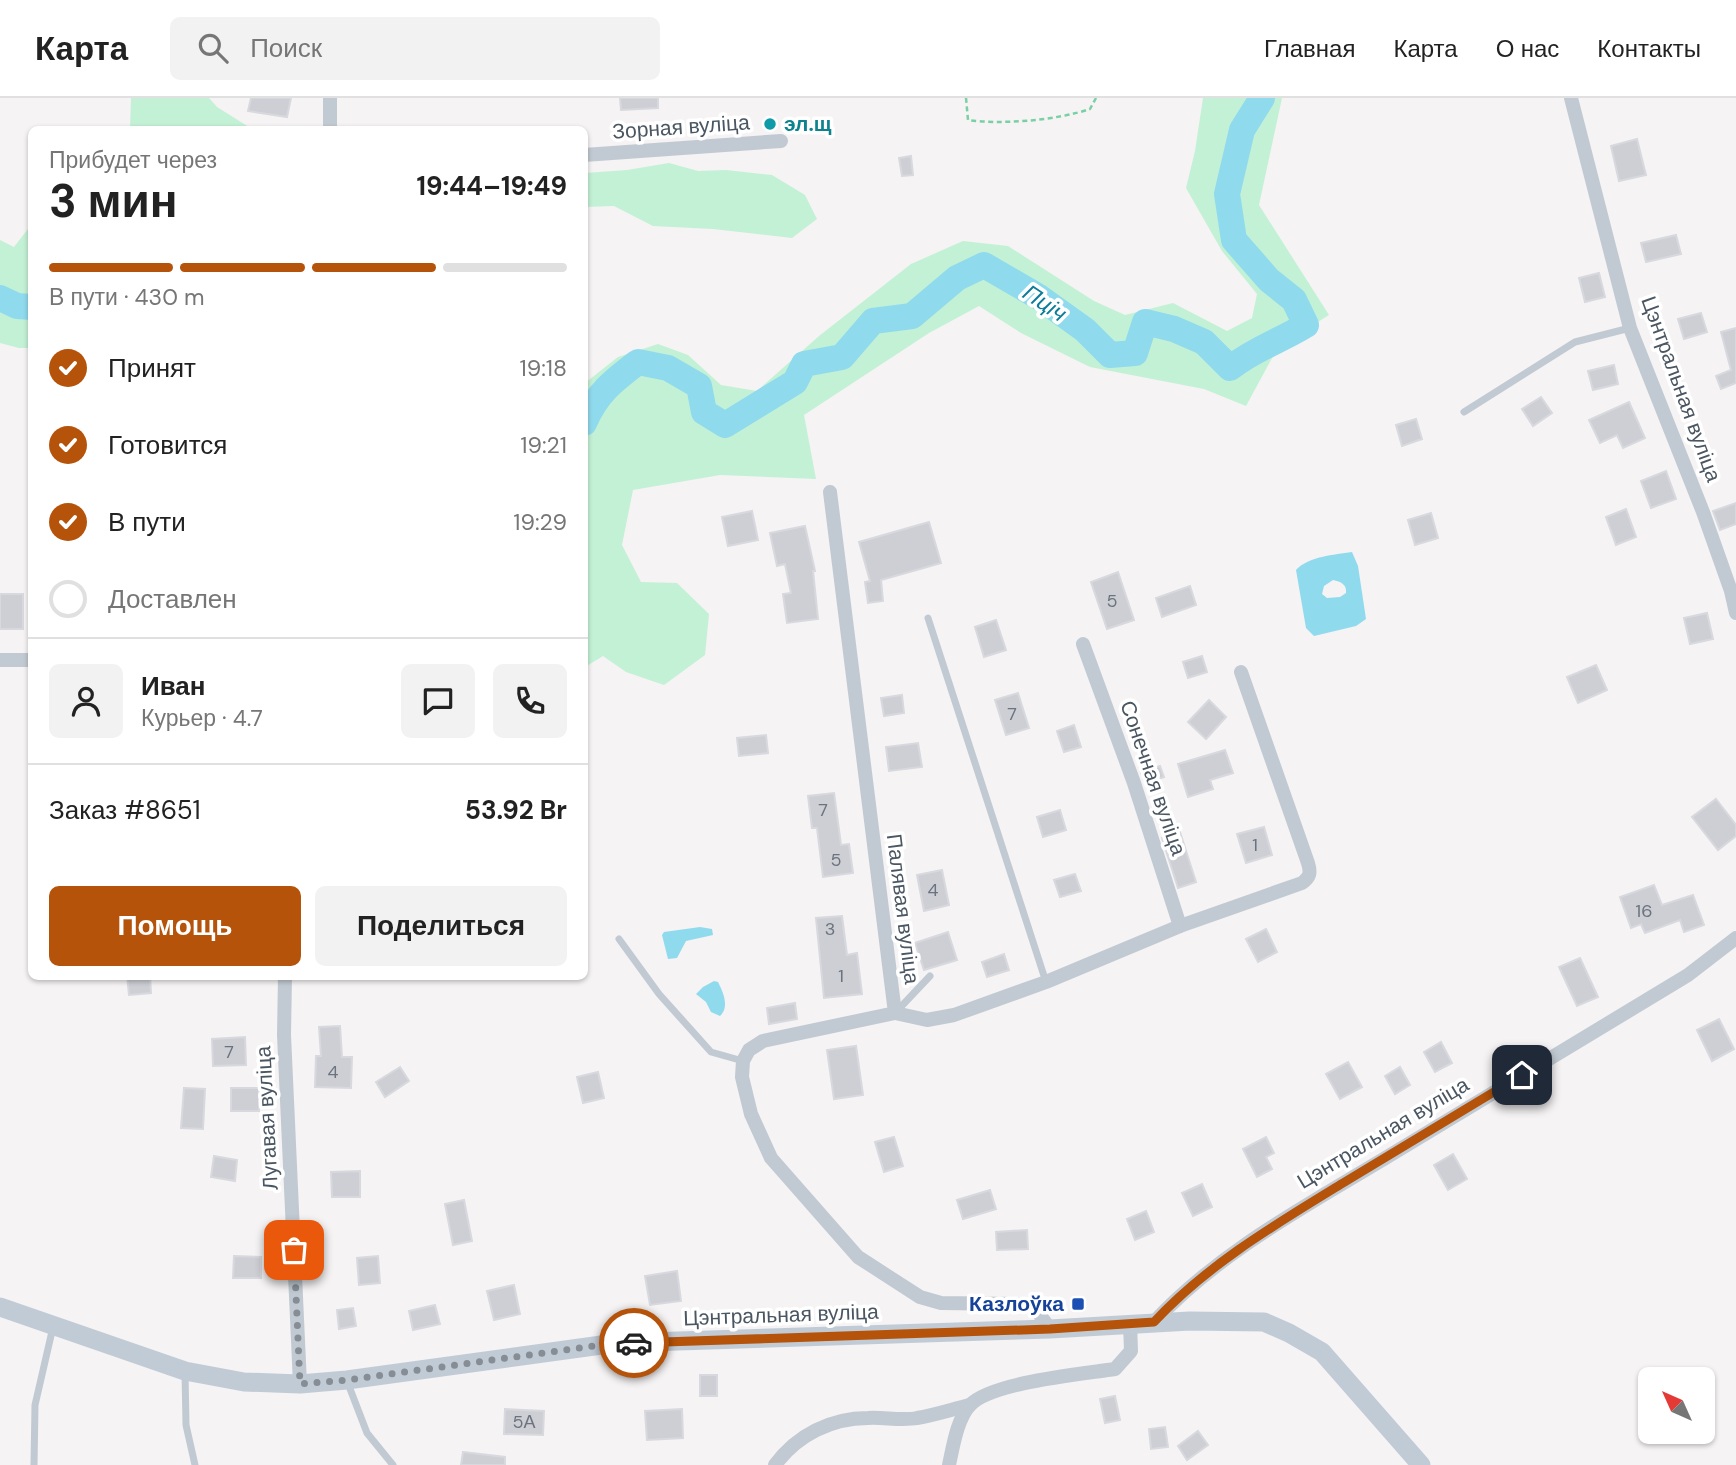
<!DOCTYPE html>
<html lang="ru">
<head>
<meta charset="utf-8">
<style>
	:root { --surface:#fff; --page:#f2f2f2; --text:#222; --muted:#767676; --line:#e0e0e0; --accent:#b45309 }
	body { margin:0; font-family:"DM Sans",sans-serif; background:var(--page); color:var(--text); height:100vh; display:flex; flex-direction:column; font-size:26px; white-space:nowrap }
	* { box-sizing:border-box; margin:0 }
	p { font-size:23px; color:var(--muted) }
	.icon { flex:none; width:38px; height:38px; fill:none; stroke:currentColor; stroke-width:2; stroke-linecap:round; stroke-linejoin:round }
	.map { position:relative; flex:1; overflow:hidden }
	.details { position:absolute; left:28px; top:28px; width:560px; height:854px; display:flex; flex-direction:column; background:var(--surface); border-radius:10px; box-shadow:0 2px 5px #0004 }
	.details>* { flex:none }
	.needle { width:46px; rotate:315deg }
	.controls { position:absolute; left:1638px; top:1269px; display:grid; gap:14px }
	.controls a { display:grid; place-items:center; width:77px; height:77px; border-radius:10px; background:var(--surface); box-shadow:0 2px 5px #0004; font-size:35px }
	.pin { position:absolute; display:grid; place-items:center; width:60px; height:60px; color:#fff; margin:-30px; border-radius:14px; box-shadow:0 4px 10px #0006 }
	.courier { position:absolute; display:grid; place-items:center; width:70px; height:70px; margin:-35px; border:5px solid #b45309; border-radius:50%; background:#fff; color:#222; box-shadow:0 2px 9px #0007 }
	.head em { font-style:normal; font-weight:700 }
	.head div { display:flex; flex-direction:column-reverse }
	.head { display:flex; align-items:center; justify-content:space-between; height:119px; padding:0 21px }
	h1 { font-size:46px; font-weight:700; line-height:52px }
	.bar { display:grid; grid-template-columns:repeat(4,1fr); gap:10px 7px; align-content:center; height:84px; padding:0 21px }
	.bar i { height:9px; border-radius:5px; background:var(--line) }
	.bar .active { background:var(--accent) }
	.bar p { grid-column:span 4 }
	.line { display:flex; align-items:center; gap:18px; padding:0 21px; border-top:2px solid var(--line) }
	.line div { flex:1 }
	.round { display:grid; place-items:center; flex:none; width:74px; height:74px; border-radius:10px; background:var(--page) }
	ol { padding:0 21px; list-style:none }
	li { display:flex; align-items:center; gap:21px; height:77px }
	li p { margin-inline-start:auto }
	li .icon { padding:7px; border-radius:50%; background:var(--accent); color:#fff; stroke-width:4 }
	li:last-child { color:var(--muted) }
	li i { width:38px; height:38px; border:4px solid var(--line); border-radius:50% }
	.button { display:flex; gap:14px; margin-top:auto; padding:14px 21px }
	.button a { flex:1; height:80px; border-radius:10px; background:var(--accent); color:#fff; font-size:28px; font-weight:700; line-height:80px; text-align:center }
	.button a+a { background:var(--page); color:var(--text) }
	header { display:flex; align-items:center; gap:42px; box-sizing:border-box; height:98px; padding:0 35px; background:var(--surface); border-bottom:2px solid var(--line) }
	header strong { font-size:33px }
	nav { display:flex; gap:38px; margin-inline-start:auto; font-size:24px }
	.search { width:490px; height:63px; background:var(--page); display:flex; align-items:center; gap:18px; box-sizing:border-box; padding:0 24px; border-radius:10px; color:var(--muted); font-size:26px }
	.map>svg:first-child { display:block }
	.green { fill:#c3f1d5 }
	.water { fill:#90daee; fill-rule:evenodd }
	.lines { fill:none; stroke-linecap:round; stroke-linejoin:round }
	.river { stroke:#90daee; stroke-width:26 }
	.building { fill:#cdcfd5; stroke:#d7d9de; stroke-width:2 }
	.path { stroke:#7ad0a6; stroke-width:2.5; stroke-dasharray:5 3.5; stroke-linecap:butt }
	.service { stroke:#c1cad2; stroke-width:7 }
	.minor { stroke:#c1cad2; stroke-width:14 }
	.secondary { stroke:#c1cbd6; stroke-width:19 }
	.done { stroke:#868d94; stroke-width:7; stroke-dasharray:0 12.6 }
	.route { stroke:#b45309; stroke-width:9 }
	.culture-dot { fill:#0f9aa8; stroke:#fff; stroke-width:2.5 }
	.transit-dot { fill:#1a4fb4; stroke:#fff; stroke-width:2.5 }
	.labels { text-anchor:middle; stroke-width:7; stroke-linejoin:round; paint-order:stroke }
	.number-label { font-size:18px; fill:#6b747e }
	.culture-label { font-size:21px; font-weight:bold; fill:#0d838f; stroke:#fff; text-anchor:start }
	.street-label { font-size:21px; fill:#4a5661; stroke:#fff }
	.transit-label { font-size:21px; font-weight:bold; fill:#164399; stroke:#fff; text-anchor:end }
	.water-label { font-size:23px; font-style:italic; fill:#0c7c9b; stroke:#fff }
</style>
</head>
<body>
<header>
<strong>Карта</strong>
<div class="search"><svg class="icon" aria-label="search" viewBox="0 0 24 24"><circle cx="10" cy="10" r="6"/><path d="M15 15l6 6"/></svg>Поиск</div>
<nav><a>Главная</a><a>Карта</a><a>О нас</a><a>Контакты</a></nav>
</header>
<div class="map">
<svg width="1736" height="1367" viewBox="0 0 1736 1367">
	<rect width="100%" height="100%" fill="#f5f3f3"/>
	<g class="green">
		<polygon points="131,0 209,0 217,9 252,31 130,31"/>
		<polygon points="1203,0 1282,0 1259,107 1329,217 1278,249 1246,308 1204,291 1090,269 1021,235 979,208 929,235 804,317 816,381 720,377 633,392 622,447 641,484 677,485 709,516 705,557 664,587 626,574 603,558 585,569 585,285 618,259 658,246 688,257 721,287 757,293 819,238 911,166 963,143 1008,148 1094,203 1125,217 1173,205 1227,233 1252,220 1257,196 1222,153 1186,90 1195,53"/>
		<polygon points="669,65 698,73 726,72 772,77 805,97 817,121 792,140 713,131 653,128 614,108 585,109 585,75 627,72"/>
		<polygon points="31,127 31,250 19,250 0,245 0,142 14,149"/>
	</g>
	<g class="water">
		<path d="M1352,454l6,14 8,53 -10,7 -42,10 -8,-8 -10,-58c13,-14 38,-15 56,-18zM1333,482c8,2 14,4 13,13l-6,4 -13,1 -5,-4 2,-8z"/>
		<polygon points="700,829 712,831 713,837 686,843 677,860 668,861 662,837 664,834"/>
		<path d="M714,883l4,1c5,10 12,25 2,34l-9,-4 -5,-10 -10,-8 7,-7z"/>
	</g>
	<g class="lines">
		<g class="river">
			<polyline points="0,200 17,208 32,209"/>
			<path d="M584,325c13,-30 29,-42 54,-61l30,6 31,18 5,26 21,13 70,-43 9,-18 38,-7 31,-36 39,-5 45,-38 27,-13 55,32 46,33 25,25 25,-2 10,-31 29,7 30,13 26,26c26,-20 50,-27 76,-43l-12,-25 -25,-20 -35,-40 -7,-46 15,-64 20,-32"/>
		</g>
	</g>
	<g class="building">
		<polygon points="251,0 291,0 287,19 248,13"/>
		<polygon points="620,0 658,0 658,10 621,12"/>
		<polygon points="1637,41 1646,77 1619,83 1611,48"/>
		<polygon points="911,58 913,77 902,78 899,60"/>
		<polygon points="1676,137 1681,156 1646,164 1641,145"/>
		<polygon points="1599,175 1605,199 1585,204 1579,180"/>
		<polygon points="1701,215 1707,234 1684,241 1678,221"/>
		<polygon points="1736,230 1736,285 1721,291 1716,278 1731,272 1721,234"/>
		<polygon points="1614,267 1618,286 1593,292 1588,273"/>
		<polygon points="1541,299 1552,315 1533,328 1522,311"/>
		<polygon points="1629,304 1645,340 1623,350 1617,337 1600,345 1589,322"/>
		<polygon points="1416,321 1422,341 1402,348 1396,327"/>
		<polygon points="1666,373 1676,401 1651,410 1641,383"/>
		<polygon points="1736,405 1736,426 1720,432 1713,413"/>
		<polygon points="1626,411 1636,439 1616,447 1606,419"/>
		<polygon points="752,413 758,442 728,448 722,419"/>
		<polygon points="1431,415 1438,440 1415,447 1408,422"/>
		<polygon points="929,424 941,465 881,482 883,503 868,505 865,484 870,483 859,444"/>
		<polygon points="805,428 815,473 813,473 818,521 787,525 783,496 791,495 785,466 777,468 770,435"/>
		<polygon points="1118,474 1134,522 1107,531 1091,484"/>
		<polygon points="1190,488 1196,507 1162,519 1156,500"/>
		<rect x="0" y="496" width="23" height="35"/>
		<polygon points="1707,515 1713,541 1690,546 1684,520"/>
		<polygon points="996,522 1006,552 984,559 975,529"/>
		<polygon points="1202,558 1207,574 1188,580 1183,564"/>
		<polygon points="1596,567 1607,592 1578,605 1567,579"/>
		<polygon points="1018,595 1029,630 1006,637 995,602"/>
		<polygon points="902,597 904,615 884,618 881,600"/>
		<polygon points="1209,602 1226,619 1206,641 1188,624"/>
		<polygon points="1074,627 1081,649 1064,654 1057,633"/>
		<polygon points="766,637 768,655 739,658 737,640"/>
		<polygon points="918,645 922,669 889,673 886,649"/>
		<polygon points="1225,652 1233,675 1210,682 1213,691 1188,699 1178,666"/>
		<polygon points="1160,668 1164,679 1145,685 1141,674"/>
		<polygon points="834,695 841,747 849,746 853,775 823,779 817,730 812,730 808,698"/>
		<polygon points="1716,701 1736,727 1736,738 1718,752 1692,719"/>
		<polygon points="1060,712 1066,732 1043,739 1037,719"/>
		<polygon points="1264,729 1272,757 1246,765 1237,736"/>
		<polygon points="1180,734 1196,784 1178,790 1162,740"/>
		<polygon points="942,772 949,807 924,813 917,777"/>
		<polygon points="1075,776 1081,793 1060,799 1054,782"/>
		<polygon points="1654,787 1662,807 1693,797 1704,827 1684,834 1680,822 1645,835 1641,826 1631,830 1620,799"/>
		<polygon points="842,818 847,857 857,855 862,896 824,900 816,820"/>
		<polygon points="1266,831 1277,854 1258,864 1246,841"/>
		<polygon points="948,834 957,862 924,872 915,845"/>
		<polygon points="1004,856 1009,872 987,879 982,864"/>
		<polygon points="1580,860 1598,899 1577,908 1559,869"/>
		<polygon points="127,878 150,878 151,895 129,897"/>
		<polygon points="795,905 797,921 769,926 767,910"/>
		<polygon points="1719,921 1734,951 1712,963 1697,932"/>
		<polygon points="340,928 342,959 352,959 351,990 315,989 316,958 321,958 319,929"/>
		<polygon points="245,939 246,967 213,968 212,941"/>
		<polygon points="1441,944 1452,965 1435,974 1424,954"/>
		<polygon points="856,948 863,997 834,1001 827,952"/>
		<polygon points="1348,964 1362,989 1340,1001 1326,976"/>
		<polygon points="400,969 409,983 385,999 376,984"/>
		<polygon points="1400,969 1410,987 1395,996 1385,978"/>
		<polygon points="598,974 604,1000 583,1005 577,979"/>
		<polygon points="184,990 205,991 203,1031 181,1030"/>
		<rect x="231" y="990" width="28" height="23"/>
		<polygon points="894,1039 903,1068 884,1074 875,1044"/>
		<polygon points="1266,1039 1274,1055 1266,1059 1272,1071 1257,1079 1243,1051"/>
		<polygon points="1453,1056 1467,1081 1448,1092 1434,1067"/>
		<polygon points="214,1058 237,1062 235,1083 211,1079"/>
		<polygon points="360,1073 360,1099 332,1099 331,1074"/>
		<polygon points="1202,1086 1212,1109 1193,1118 1182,1095"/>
		<polygon points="990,1092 996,1111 963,1121 957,1102"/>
		<polygon points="464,1102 472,1143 453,1147 445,1106"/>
		<polygon points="1146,1113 1154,1134 1135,1142 1127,1121"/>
		<polygon points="1027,1132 1028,1151 997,1152 996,1134"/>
		<polygon points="234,1158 261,1159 261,1180 233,1180"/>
		<polygon points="378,1158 380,1185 359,1187 357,1160"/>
		<polygon points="677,1173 681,1203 650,1207 645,1178"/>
		<polygon points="514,1187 520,1216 494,1222 487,1193"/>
		<polygon points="435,1207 440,1226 413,1232 409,1213"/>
		<polygon points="353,1210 356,1228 339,1231 337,1212"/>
		<rect x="700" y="1277" width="17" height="21"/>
		<polygon points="1115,1298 1120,1322 1105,1325 1100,1301"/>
		<polygon points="505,1311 544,1313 543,1337 504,1336"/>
		<polygon points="682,1311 683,1340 647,1342 645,1313"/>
		<polygon points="1165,1329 1168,1349 1151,1351 1149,1331"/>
		<polygon points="1198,1333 1208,1347 1187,1362 1178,1348"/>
		<polygon points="463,1354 505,1359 505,1367 461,1367"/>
	</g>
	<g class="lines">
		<path class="path" d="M966,0l2,22c34,5 90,0 122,-11l6,-11"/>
		<g class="service">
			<polyline points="1464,314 1575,244 1630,230"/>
			<polyline points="928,520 1046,884"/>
			<polyline points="619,841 659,896 711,954 743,963"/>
			<polyline points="895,915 930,878"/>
			<polyline points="185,1274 186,1327 195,1367"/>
			<polyline points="347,1283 367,1335 393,1367"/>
			<polyline points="34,1367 35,1307 53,1229"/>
		</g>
		<g class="minor">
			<polyline points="1571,0 1630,230 1703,414 1731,493 1736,515"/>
			<polyline points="330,32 330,0"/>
			<polyline points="584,57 781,43"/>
			<polyline points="830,394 895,915 763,943 749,952 743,963 742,979 751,1016 771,1060 858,1159 920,1199 941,1205 1025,1206 1037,1213 1050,1231"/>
			<polyline points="1083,546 1134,685 1180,828"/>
			<polyline points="0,562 32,562"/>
			<polyline points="285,878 284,937 300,1286"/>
			<path d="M895,915l32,7 27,-5 92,-33 134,-56 122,-43c8,-6 9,-10 6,-20l-67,-191"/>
			<path d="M1154,1224c65,-70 152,-116 233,-165 101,-61 201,-122 301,-182l48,-37"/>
			<path d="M775,1367c22,-30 56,-47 93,-47 16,-1 34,3 49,0 18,-3 36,-9 53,-13"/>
			<path d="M949,1367c4,-18 8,-46 21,-60 22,-23 113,-31 145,-36l16,-18 -1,-28"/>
		</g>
		<polyline class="secondary" points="0,1209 185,1273 244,1284 300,1286 347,1282 616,1245 1050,1231 1190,1223 1264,1224 1289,1235 1322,1254 1421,1367"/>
	</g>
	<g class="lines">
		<polyline class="done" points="294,1152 300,1286 347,1282 616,1245 634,1245"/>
		<path class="route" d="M634,1245l416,-14 104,-7c54,-58 122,-98 189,-139 60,-36 120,-72 179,-108"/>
	</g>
	<circle class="culture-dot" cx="770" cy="26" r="7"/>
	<rect class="transit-dot" x="1071" y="1199" width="14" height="14" rx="3.5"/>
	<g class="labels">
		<g class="number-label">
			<text x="1112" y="509">5</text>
			<text x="1012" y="622">7</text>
			<text x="823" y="718">7</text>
			<text x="1255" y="753">1</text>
			<text x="836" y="768">5</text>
			<text x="933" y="798">4</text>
			<text x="1644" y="819">16</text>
			<text x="830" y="837">3</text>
			<text x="841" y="884">1</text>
			<text x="229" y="960">7</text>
			<text x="333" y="980">4</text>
			<text x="524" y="1330">5А</text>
		</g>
		<g class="culture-label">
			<text x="784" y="33">эл.щ</text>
		</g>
		<g class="street-label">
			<text transform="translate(681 29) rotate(-4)" y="7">Зорная вуліца</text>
			<text transform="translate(1681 291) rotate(70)" y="7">Цэнтральная вуліца</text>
			<text transform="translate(1153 680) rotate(71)" y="7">Сонечная вуліца</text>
			<text transform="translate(903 811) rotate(83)" y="7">Палявая вуліца</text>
			<text transform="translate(267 1020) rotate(-93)" y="7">Лугавая вуліца</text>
			<text transform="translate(1383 1035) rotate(-31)" y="7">Цэнтральная вуліца</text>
			<text transform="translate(781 1217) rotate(-2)" y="7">Цэнтральная вуліца</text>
		</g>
		<g class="transit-label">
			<text x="1064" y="1213">Казлоўка</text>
		</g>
		<g class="water-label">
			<text transform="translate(1045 205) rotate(34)" y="8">Пціч</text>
		</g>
	</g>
</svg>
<div class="controls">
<a><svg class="needle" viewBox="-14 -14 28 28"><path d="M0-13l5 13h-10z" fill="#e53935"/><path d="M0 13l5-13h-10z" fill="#767676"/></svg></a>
</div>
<div class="pin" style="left:294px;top:1152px;background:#ea580c"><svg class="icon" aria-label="bag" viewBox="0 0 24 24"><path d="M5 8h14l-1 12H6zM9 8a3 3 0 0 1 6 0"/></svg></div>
<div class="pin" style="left:1522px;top:977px;background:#1f2937"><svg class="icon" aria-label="home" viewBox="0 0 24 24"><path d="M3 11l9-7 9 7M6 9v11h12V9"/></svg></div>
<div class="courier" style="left:634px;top:1245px"><svg class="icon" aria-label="car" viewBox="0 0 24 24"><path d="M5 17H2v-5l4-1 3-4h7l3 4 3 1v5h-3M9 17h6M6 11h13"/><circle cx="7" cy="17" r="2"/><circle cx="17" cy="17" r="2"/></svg></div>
<section class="details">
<div class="head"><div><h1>3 мин</h1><p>Прибудет через</p></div><em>19:44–19:49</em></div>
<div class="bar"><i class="active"></i><i class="active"></i><i class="active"></i><i></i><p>В пути · 430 m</p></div>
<ol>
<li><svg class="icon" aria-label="check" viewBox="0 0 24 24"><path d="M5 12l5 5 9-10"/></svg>Принят<p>19:18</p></li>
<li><svg class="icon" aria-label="check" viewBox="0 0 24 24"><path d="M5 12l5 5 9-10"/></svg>Готовится<p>19:21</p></li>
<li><svg class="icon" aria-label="check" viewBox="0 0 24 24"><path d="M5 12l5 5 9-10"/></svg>В пути<p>19:29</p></li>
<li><i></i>Доставлен</li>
</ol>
<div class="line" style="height:126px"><a class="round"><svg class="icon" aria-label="person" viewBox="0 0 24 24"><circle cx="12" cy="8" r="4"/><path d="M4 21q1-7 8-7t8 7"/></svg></a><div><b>Иван</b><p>Курьер · 4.7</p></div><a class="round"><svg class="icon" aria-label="chat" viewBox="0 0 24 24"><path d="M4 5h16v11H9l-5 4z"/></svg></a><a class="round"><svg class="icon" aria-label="phone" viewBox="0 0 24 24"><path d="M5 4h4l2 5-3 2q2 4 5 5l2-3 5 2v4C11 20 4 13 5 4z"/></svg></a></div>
<div class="line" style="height:91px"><div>Заказ #8651</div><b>53.92 Br</b></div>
<div class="button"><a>Помощь</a><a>Поделиться</a></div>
</section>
</div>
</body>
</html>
